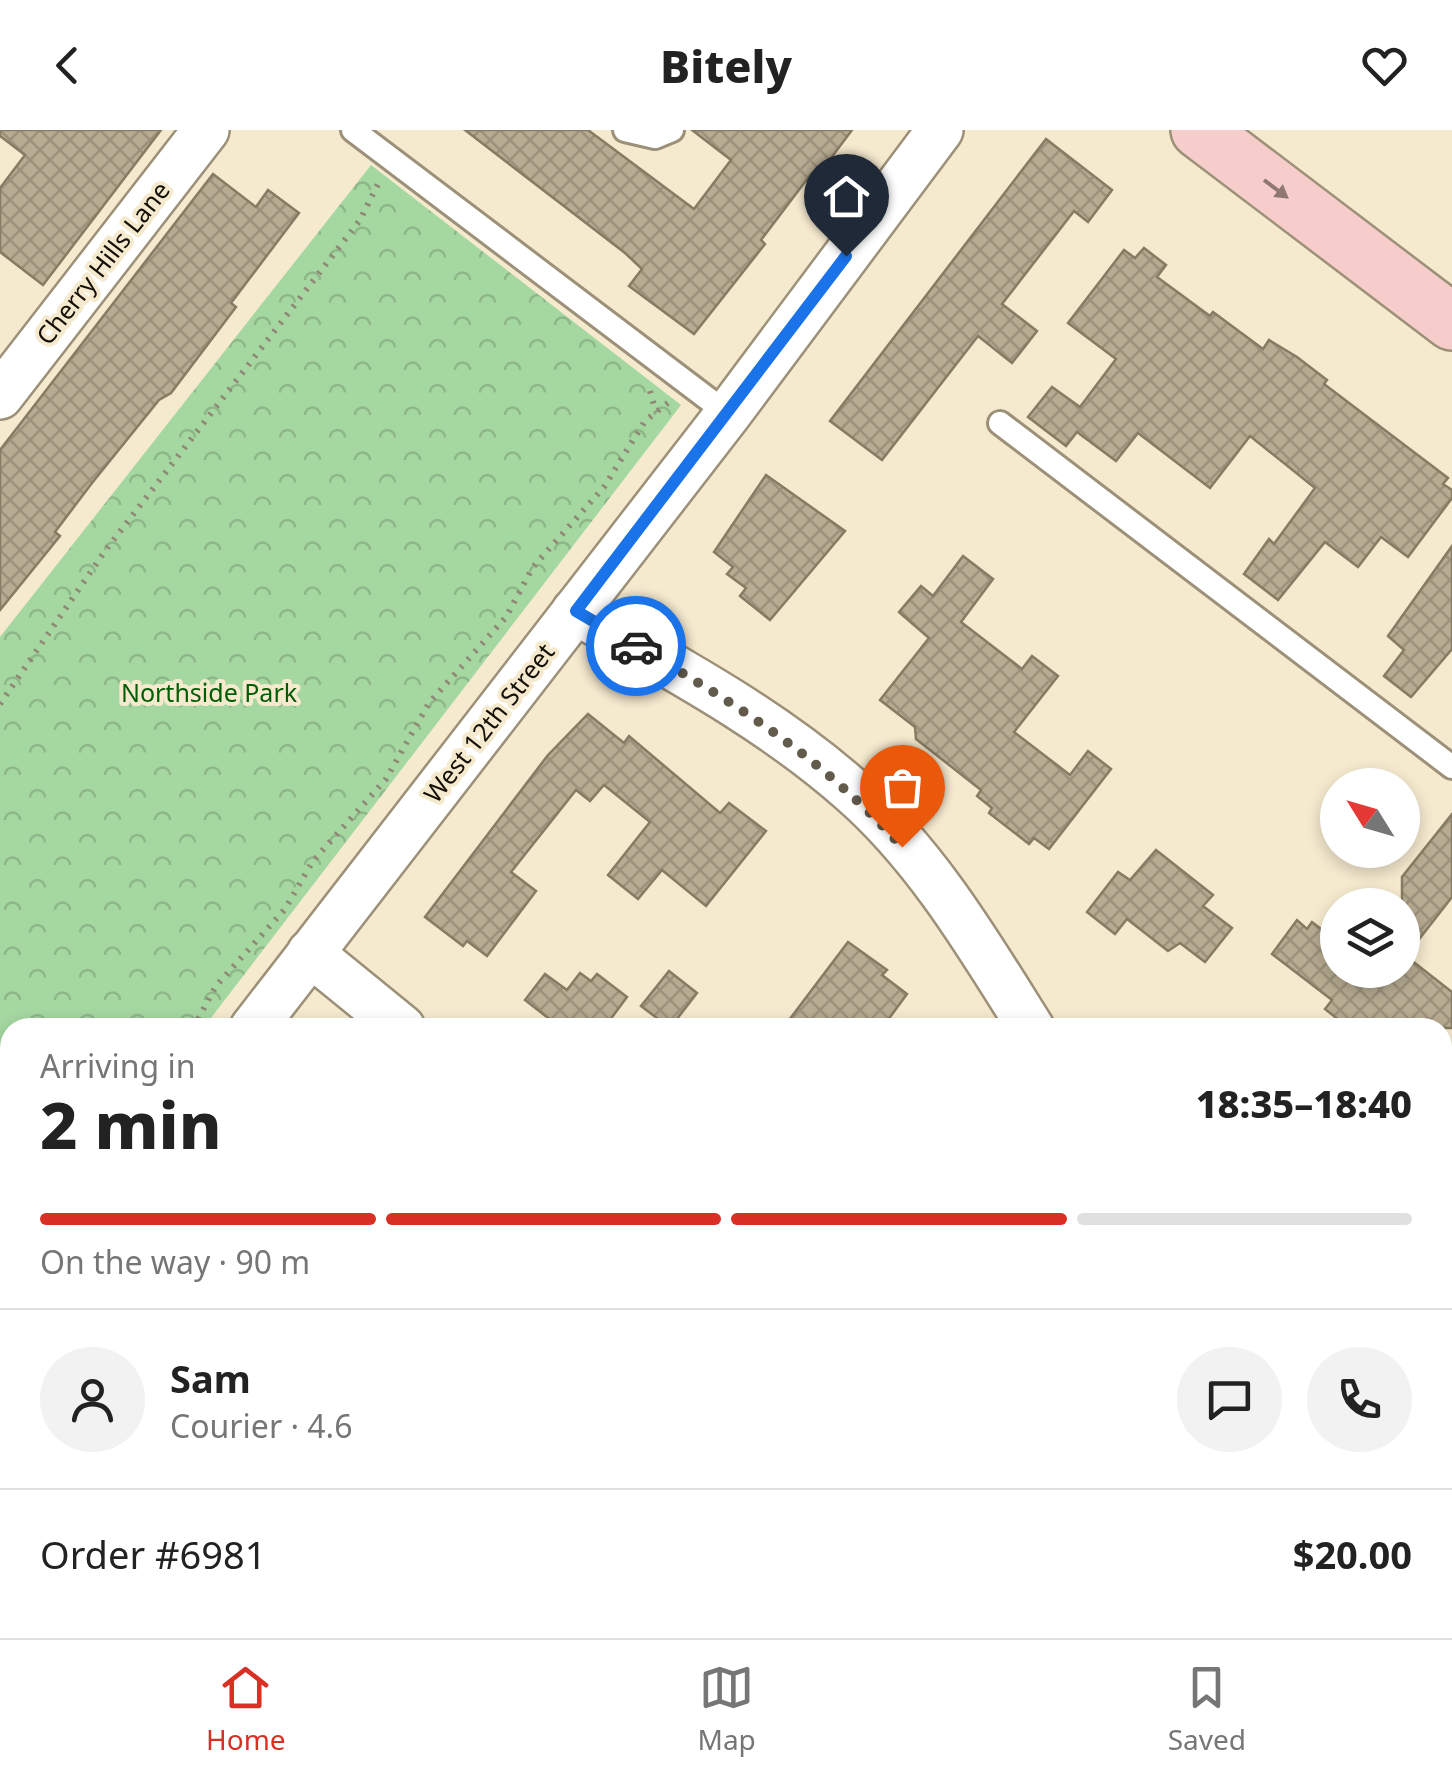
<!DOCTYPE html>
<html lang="en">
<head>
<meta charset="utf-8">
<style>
	:root { --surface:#fff; --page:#f2f2f2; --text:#222; --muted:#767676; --line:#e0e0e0; --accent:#d93025 }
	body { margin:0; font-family:"Noto Sans",sans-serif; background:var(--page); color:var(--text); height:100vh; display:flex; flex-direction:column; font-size:38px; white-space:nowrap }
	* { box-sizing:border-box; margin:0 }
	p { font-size:32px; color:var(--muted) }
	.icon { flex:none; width:55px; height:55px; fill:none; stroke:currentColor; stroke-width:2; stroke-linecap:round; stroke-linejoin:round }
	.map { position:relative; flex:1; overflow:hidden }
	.panel { position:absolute; left:0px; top:888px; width:1452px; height:622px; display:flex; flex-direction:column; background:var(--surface); border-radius:30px 30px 0 0; box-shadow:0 5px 15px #0003 }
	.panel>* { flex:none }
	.needle { width:65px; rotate:307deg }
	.fabs { position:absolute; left:1320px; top:638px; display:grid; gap:20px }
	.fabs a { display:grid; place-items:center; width:100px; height:100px; border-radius:50%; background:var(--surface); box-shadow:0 5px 15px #0003; font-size:50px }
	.pin { position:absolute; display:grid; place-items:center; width:85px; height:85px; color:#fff; margin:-102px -42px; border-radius:50% 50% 50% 0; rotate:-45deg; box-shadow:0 0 10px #0007 }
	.pin .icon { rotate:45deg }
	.courier { position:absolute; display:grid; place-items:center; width:100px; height:100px; margin:-50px; border:8px solid #1a73e8; border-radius:50%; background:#fff; color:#222; box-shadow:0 2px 12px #0007 }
	.head em { font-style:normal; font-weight:800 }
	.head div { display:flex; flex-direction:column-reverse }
	.head { display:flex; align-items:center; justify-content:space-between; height:170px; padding:0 40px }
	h1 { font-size:65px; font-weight:800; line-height:75px }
	.bar { display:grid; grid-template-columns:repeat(4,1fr); gap:15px 10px; align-content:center; height:120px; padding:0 40px }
	.bar i { height:12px; border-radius:8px; background:var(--line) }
	.bar .current { background:var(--accent) }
	.bar p { grid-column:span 4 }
	.line { display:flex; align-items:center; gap:25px; padding:0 40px; border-top:2px solid var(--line) }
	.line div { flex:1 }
	.round { display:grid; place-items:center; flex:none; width:105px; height:105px; border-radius:52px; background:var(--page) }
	header { display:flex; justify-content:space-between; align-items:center; height:130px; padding:0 40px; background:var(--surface); font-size:45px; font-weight:800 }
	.tab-bar { display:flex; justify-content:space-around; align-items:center; height:140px; border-top:2px solid var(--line); background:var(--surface); font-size:28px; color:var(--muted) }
	.tab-bar a { display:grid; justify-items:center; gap:5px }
	.tab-bar .current { color:var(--accent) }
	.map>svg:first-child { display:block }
	.forest { fill:url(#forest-crowns) }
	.building { fill:url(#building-cross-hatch); stroke:#867c63; stroke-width:2.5 }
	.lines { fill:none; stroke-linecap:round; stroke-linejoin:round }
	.lane-casing { stroke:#9c9178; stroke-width:28 }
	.street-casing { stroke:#9c9178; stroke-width:50 }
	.secondary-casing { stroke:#9c9178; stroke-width:60 }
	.path { stroke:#908774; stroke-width:6; stroke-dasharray:2.5 8; stroke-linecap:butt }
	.lane { stroke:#fff; stroke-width:22 }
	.street { stroke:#fff; stroke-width:45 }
	.secondary { stroke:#f6cdca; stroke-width:55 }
	.oneway { fill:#907872 }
	.done { stroke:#625b4c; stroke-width:10; stroke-dasharray:0 18 }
	.route { stroke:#1a73e8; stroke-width:12 }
	.labels { text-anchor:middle; stroke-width:8; stroke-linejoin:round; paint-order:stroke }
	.street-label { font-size:25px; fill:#130f06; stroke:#f5e9ce }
	.park-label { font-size:25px; fill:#005d06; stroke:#f5e9ce }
</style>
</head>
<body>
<header><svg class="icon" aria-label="back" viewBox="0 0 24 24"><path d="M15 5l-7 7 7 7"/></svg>Bitely<svg class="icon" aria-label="heart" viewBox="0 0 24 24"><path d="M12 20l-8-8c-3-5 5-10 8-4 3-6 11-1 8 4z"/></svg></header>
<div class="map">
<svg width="1452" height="1508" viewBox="0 0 1452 1508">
	<defs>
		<pattern id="forest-crowns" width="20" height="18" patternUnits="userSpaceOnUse" patternTransform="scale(2.5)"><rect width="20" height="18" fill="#a5d7a1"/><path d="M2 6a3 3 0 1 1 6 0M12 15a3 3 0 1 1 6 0" fill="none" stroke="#8db789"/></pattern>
		<pattern id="building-cross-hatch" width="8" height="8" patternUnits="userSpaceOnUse" patternTransform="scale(2.5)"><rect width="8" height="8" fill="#b7ab91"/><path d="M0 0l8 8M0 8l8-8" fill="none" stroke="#9c927c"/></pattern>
	</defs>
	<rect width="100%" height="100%" fill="#f5e9ce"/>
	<polygon class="forest" points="371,35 681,275 204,897 10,898 10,1151 0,1165 0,507"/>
	<g class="building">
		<polygon points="0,0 161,0 43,155 0,122 0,58 25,25 0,6"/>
		<polygon points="465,0 588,0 694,79 731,30 692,0 852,0 822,40 811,44 761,110 765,114 694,204 629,156 642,139 625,123"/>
		<polygon points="1046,9 1112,60 1088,92 1074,81 1002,174 1037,201 1012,233 978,206 882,330 830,291"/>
		<polygon points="213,44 256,77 268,60 299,83 231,173 236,177 171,263 159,270 92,353 55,402 60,406 0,480 0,320"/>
		<polygon points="1144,118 1166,135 1157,147 1210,186 1213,182 1263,219 1269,210 1297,227 1327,250 1324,254 1448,348 1443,354 1452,360 1452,368 1408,427 1381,407 1358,437 1325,412 1278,470 1244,444 1269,409 1274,414 1315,358 1250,306 1210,358 1138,303 1116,331 1077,302 1066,316 1028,287 1052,257 1080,277 1116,229 1068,193 1124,120 1135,128"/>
		<polygon points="766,345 845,401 770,490 740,466 746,458 727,444 733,437 714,422"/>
		<polygon points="1452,416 1452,519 1411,567 1384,546 1404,520 1388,506"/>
		<polygon points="963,426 993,449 961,492 1022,539 1032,526 1058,546 1014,602 1070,645 1088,621 1111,639 1049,719 1034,708 1029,714 989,683 992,678 977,666 981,660 916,609 915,597 880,570 929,508 899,482 921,456 933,466"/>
		<polygon points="588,584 624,613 629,606 720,683 729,673 766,701 706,776 662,740 638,769 608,745 650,692 604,655 590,671 576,660 511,742 536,761 487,826 467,811 463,816 425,787 548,625"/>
		<polygon points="1452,684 1452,767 1406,826 1452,862 1452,898 1349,898 1325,879 1332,870 1272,824 1297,790 1307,799 1312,792 1338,812 1338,840 1402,840 1402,747"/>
		<polygon points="1156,720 1213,765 1203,776 1232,798 1205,832 1180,813 1168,821 1127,789 1115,804 1087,782 1118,742 1130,750"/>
		<polygon points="848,812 887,840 882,845 907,864 882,898 783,898"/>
		<polygon points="669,841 697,863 670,898 641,876"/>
		<polygon points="580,843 591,851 597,844 627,867 604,898 561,898 525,870 545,844 567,860"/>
	</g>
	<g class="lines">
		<defs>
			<g id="lane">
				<polyline points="353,0 728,284"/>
				<polyline points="625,0 655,7 672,0"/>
				<polyline points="1000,293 1452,637"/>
			</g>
			<g id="street">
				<polyline points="0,266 206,0"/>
				<path d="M575,481c96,55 193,106 276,179 75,65 128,155 180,238"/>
				<polyline points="310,823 402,898"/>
				<polyline points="253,898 728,284 940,0"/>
				<polyline points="1442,1081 1452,1089"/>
				<polyline points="0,1224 10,1211"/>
				<polyline points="0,1332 10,1338"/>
				<polyline points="251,1500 257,1508"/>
				<polyline points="904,1500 914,1508"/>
				<polyline points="618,1508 624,1500"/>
			</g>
			<g id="secondary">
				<polyline points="1199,0 1452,192"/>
				<polyline points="1442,1245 1452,1232"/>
				<polyline points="1244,1508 1250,1500"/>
			</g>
		</defs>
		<use href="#lane" class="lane-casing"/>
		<use href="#street" class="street-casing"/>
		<use href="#secondary" class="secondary-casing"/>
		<g class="path">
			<polyline points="650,261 656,282"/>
			<polyline points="0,574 105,421 360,90 378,54"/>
			<polyline points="193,898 216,856 285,779 313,731 386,649 429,573 506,487 533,437 604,357 645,291 669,272"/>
			<polyline points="0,1143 10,1126"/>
		</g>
		<use href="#lane" class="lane"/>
		<use href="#street" class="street"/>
		<use href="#secondary" class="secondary"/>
	</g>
	<defs><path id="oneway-solid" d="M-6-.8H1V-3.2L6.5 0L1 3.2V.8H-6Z" transform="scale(2.5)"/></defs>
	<use class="oneway" href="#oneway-solid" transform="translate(1276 59) rotate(37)"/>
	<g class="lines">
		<path class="done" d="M636,516c101,58 188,113 266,201"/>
		<polyline class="route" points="636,516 576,481 846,126"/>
	</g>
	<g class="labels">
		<g class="street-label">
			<text transform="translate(103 133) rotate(-52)" y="9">Cherry Hills Lane</text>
			<text transform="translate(489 593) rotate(-52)" y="9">West 12th Street</text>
		</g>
		<g class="park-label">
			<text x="209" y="572">Northside Park</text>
		</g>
	</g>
</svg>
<div class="fabs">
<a><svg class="needle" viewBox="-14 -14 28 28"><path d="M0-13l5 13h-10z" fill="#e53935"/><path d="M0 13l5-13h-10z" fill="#767676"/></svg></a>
<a><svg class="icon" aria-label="layers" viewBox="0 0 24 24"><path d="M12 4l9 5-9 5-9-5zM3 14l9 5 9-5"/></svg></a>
</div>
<div class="pin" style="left:902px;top:717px;background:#ea580c"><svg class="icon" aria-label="bag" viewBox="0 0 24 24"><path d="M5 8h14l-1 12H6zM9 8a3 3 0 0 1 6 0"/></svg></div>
<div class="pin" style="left:846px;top:126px;background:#1f2937"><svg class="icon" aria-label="home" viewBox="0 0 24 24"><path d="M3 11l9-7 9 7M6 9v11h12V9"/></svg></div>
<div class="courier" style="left:636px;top:516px"><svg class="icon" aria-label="car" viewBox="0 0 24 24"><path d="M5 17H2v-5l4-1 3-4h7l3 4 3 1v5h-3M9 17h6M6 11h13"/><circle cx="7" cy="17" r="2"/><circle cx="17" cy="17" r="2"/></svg></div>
<section class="panel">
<div class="head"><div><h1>2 min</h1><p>Arriving in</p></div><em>18:35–18:40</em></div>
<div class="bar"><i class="current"></i><i class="current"></i><i class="current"></i><i></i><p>On the way · 90 m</p></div>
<div class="line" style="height:180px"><a class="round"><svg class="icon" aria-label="person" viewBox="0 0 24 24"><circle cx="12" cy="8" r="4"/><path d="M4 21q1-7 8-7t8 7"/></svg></a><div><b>Sam</b><p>Courier · 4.6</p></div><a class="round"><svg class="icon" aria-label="chat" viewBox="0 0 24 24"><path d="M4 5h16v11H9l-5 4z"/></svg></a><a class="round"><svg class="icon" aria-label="phone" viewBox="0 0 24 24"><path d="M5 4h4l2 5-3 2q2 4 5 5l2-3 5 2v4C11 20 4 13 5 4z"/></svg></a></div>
<div class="line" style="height:130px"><div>Order #6981</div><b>$20.00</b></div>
</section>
</div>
<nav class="tab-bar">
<a class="current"><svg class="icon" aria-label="home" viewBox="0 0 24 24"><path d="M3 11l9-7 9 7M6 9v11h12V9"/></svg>Home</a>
<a><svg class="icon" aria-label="map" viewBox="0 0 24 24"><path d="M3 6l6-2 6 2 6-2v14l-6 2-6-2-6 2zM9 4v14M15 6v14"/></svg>Map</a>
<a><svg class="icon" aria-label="saved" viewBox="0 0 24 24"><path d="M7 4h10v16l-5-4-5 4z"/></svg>Saved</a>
</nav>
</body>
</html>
